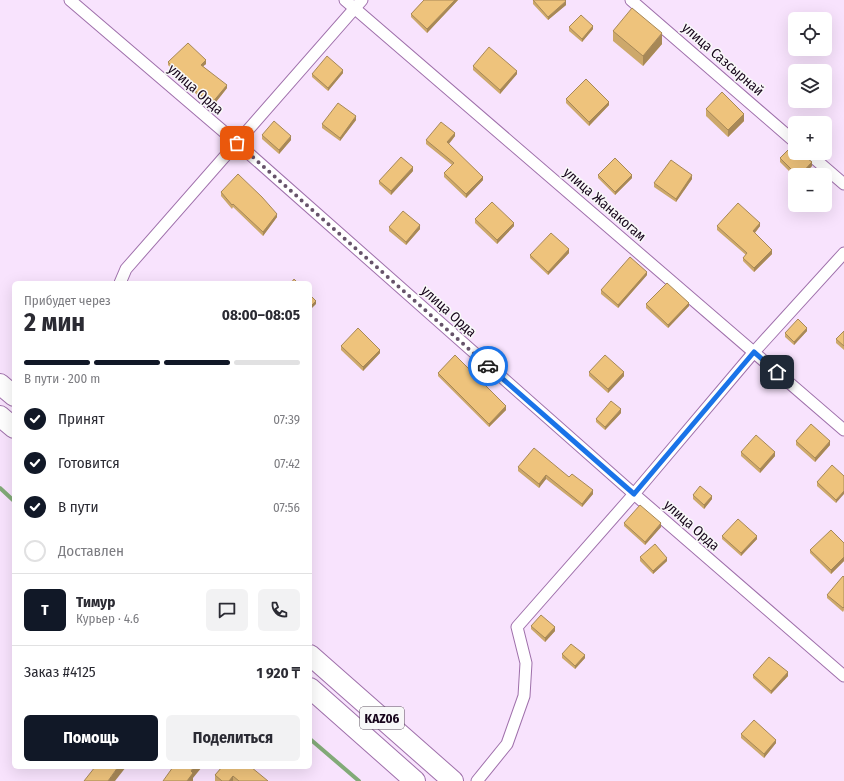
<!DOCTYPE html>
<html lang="ru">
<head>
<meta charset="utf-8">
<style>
	:root { --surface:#fff; --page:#f2f2f3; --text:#2b2b33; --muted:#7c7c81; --line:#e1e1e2; --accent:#111827 }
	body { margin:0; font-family:"Fira Sans Condensed",sans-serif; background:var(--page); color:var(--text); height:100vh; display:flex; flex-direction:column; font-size:15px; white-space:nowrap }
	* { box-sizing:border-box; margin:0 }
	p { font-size:13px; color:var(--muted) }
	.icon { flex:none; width:22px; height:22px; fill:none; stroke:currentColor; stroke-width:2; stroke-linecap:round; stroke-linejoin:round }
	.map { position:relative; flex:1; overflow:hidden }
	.sheet { position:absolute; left:12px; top:281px; width:300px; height:488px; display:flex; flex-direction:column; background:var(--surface); border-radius:6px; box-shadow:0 4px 16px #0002 }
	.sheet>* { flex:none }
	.fabs { position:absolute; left:788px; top:12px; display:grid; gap:8px }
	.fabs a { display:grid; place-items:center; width:44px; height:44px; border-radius:6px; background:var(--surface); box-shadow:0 4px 16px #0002; font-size:20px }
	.pin { position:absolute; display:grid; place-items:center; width:34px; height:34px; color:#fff; margin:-17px; border-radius:8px; box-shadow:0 2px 6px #0006 }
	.courier { position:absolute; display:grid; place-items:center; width:40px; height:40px; margin:-20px; border:3px solid #1a73e8; border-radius:50%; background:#fff; color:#222; box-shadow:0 1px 5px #0007 }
	.overview em { font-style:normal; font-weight:700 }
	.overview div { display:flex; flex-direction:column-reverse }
	.overview { display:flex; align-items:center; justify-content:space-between; height:68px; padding:0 12px }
	h1 { font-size:26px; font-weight:700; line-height:30px }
	.bar { display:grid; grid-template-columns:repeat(4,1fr); gap:6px 4px; align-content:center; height:48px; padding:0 12px }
	.bar i { height:5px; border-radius:3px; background:var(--line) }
	.bar .on { background:var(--accent) }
	.bar p { grid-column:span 4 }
	.line { display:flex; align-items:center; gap:10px; padding:0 12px; border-top:1px solid var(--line) }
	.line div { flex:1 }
	.round { display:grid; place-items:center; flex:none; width:42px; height:42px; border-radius:6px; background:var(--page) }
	ol { padding:0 12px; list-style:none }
	li { display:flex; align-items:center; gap:12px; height:44px }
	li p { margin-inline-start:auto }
	li .icon { padding:4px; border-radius:50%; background:var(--accent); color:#fff; stroke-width:4 }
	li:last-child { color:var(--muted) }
	li i { width:22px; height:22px; border:2px solid var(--line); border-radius:50% }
	.action { display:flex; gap:8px; margin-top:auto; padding:8px 12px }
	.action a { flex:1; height:46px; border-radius:6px; background:var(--accent); color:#fff; font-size:16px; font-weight:700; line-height:46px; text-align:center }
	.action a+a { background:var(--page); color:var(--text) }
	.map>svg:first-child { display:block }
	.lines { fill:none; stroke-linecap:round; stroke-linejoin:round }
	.stream { stroke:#82aa78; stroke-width:4 }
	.street-casing { stroke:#9f70ab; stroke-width:13 }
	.highway-casing { stroke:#9f70ab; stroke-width:22 }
	.street { stroke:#fff; stroke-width:11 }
	.highway { stroke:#fff; stroke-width:20 }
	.wall { fill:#cda86b }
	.shaded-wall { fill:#a78857 }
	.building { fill:#eec37c; stroke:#a78857 }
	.done { stroke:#66536a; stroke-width:4; stroke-dasharray:0 7.2 }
	.route { stroke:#1a73e8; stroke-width:5 }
	.labels { text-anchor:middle; stroke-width:3; stroke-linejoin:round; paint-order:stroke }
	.shield { fill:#f8f8f8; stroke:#5a4e5d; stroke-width:1 }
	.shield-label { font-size:13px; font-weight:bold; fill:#17051b }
	.street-label { font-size:14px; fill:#17051b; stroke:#f8f8f8 }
</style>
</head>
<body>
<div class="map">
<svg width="844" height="781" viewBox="0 0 844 781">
	<rect width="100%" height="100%" fill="#f8e3fd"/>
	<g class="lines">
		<g class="stream">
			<polyline points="0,488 14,501"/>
			<polyline points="310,739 359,781"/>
		</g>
		<defs>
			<g id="street">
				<polyline points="70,0 237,143 634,494 844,676"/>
				<polyline points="345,0 844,430"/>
				<polyline points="631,0 795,142"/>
				<polyline points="808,153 844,184"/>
				<polyline points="120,283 126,269 362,0"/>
				<polyline points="477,781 507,744 524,696 526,663 517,627 634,494 754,352 844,253"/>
			</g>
			<g id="highway">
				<polyline points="0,384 14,396"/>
				<polyline points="0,416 14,428"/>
				<polyline points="310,655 453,781"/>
				<polyline points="310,688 415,781"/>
			</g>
		</defs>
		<use href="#street" class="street-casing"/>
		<use href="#highway" class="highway-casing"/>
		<use href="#street" class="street"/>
		<use href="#highway" class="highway"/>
	</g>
	<g class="wall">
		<polygon points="424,0 458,0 427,33 411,17 411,14"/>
		<polygon points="533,0 566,5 548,20 533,4"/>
		<polygon points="569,27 593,29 582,42 569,31"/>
		<polygon points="613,31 662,44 643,66 613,41"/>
		<polygon points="168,62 206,64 203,66 227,88 212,107 198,96 168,65"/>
		<polygon points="473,66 517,74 500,94 473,70"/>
		<polygon points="343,73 328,91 312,77 312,74"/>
		<polygon points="566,99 609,105 589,126 566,103"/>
		<polygon points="706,109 744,121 728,137 706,116"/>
		<polygon points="356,120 340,141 322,128 322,124"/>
		<polygon points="262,135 291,140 279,154 262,139"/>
		<polygon points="455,136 449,144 483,180 466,198 444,177 444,173 452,165 426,144 426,140"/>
		<polygon points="803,155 812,166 803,175 795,175 795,177 780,162 780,158"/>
		<polygon points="413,171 391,195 379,184 379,181"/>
		<polygon points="598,175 632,178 615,195 598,178"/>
		<polygon points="692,179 676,202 654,187 654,183"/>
		<polygon points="221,192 277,217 263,236 233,207 232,209 221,196"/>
		<polygon points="475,219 514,226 497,244 475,223"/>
		<polygon points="717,226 760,226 755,233 772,254 754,272 743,261 743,258 746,255 717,230"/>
		<polygon points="389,227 420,229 406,245 389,231"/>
		<polygon points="569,253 548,275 530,258 530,255"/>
		<polygon points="647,275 618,308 601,294 601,290"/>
		<polygon points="646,304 689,306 668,328 646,308"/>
		<polygon points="807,331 794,345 785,337 785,333"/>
		<polygon points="844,331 844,350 836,343 836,339"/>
		<polygon points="341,346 380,353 363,371 341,350"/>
		<polygon points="589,372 624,376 608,393 589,376"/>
		<polygon points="438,373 506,410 489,427 438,376"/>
		<polygon points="621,413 605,430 596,422 596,419"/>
		<polygon points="796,441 830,445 815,462 796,445"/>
		<polygon points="741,452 775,456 760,473 741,456"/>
		<polygon points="518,467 569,477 593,494 582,507 546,479 539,488 518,471"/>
		<polygon points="844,476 836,503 817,486 817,482"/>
		<polygon points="693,495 712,499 704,509 693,499"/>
		<polygon points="624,523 661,527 645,545 624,526"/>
		<polygon points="722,536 757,539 741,556 722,539"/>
		<polygon points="844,543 844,561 831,574 810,553 810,550"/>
		<polygon points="640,557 667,561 653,574 640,561"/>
		<polygon points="844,577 844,610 843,612 827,598 827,595"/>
		<polygon points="531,626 555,631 545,642 531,629"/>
		<polygon points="562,654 585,658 575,669 562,658"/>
		<polygon points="753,675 788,676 771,694 753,678"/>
		<polygon points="741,734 776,743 764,758 741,738"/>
		<polygon points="222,767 268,781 215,781 215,775"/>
	</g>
	<g class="shaded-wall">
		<polygon points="455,0 458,0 427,33 427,29"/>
		<polygon points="566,1 566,5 548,20 548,17"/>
		<polygon points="593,26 593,29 582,42 582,39"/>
		<polygon points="662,33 662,44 643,66 643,56"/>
		<polygon points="206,60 206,64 201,68 201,65"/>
		<polygon points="343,70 343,73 328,91 328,88"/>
		<polygon points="517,71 517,74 500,94 500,90"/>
		<polygon points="227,85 227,88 212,107 212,103"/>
		<polygon points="609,102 609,105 589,126 589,122"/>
		<polygon points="744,114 744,121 728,137 728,130"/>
		<polygon points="356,116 356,120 340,141 340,138"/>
		<polygon points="455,133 455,136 447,146 447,142"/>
		<polygon points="291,136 291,140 279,154 279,150"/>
		<polygon points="812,162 812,166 803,175 800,175"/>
		<polygon points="413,167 413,171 391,195 391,191"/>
		<polygon points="632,175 632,178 615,195 615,192"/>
		<polygon points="692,175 692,179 676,202 676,199"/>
		<polygon points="483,177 483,180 466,198 466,194"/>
		<polygon points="277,214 277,217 263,236 263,232"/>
		<polygon points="514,223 514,226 497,244 497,240"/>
		<polygon points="760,223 760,226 753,235 753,231"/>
		<polygon points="420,225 420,229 406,245 406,242"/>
		<polygon points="569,249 569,253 548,275 548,272"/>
		<polygon points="772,250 772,254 754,272 754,268"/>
		<polygon points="647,272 647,275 618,308 618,305"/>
		<polygon points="316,301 316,304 310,310 310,307"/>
		<polygon points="689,303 689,306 668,328 668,325"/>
		<polygon points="807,328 807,331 794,345 794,342"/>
		<polygon points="380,350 380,353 363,371 363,367"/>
		<polygon points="624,372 624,376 608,393 608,389"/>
		<polygon points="506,406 506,410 489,427 489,424"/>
		<polygon points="621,409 621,413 605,430 605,427"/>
		<polygon points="830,441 830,445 815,462 815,458"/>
		<polygon points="775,452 775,456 760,473 760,469"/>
		<polygon points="546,475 546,479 539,488 539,484"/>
		<polygon points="593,490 593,494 582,507 582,504"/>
		<polygon points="844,491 844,494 836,503 836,500"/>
		<polygon points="712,496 712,499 704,509 704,505"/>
		<polygon points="661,523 661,527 645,545 645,542"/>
		<polygon points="757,536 757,539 741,556 741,553"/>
		<polygon points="844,557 844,561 831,574 831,570"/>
		<polygon points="667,558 667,561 653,574 653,571"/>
		<polygon points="555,627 555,631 545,642 545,638"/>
		<polygon points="585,655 585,658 575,669 575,666"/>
		<polygon points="788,672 788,676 771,694 771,691"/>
		<polygon points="776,740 776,743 764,758 764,754"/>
		<polygon points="118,767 126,767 115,781 108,781"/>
		<polygon points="194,767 202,767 193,778 193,781 187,781 191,771"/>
		<polygon points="233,776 233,781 229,781"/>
	</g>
	<g class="building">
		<polygon points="424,0 455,0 427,29 411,14"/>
		<polygon points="533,0 565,0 566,1 548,17"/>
		<polygon points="632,8 662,33 643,56 613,31"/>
		<polygon points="581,15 593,26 582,39 569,27"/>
		<polygon points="188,43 206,60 201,65 227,85 212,103 198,93 168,62"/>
		<polygon points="489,47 517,71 500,90 473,66"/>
		<polygon points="327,56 343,70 328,88 312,74"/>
		<polygon points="586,79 609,102 589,122 566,99"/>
		<polygon points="722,92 744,114 728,130 706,109"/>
		<polygon points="338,103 356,116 340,138 322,124"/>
		<polygon points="274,121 291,136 279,150 262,135"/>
		<polygon points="441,122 455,133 447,142 483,177 466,194 444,173 454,163 426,140"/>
		<polygon points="793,145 795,145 795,153 803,153 803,155 812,162 800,175 797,175 780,158"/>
		<polygon points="401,157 413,167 391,191 379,181"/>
		<polygon points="615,158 632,175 615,192 598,175"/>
		<polygon points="671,160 692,175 676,199 654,183"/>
		<polygon points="238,174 262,197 277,214 263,232 233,204 232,205 221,192"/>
		<polygon points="492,202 514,223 497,240 475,219"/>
		<polygon points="738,203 760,223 753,231 772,250 754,268 743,258 747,253 717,226"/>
		<polygon points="403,211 420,225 406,242 389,227"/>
		<polygon points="551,233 569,249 548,272 530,255"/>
		<polygon points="630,257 647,272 618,305 601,290"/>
		<polygon points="294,279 298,283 291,283"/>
		<polygon points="667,283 689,303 668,325 646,304"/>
		<polygon points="310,295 316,301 310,307"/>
		<polygon points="798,319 807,328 794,342 785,333"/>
		<polygon points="358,328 380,350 363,367 341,346"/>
		<polygon points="844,331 844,346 836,339"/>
		<polygon points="455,355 506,406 489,424 438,373"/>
		<polygon points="605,355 624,372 608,389 589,372"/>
		<polygon points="611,401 621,409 605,427 596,419"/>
		<polygon points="811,424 830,441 815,458 796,441"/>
		<polygon points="756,435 775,452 760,469 741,452"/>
		<polygon points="534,448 569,477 572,474 593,490 582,504 546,475 539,484 518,467"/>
		<polygon points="832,465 844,476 844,491 836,500 817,482"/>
		<polygon points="700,486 712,496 704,505 693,495"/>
		<polygon points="640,505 661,523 645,542 624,523"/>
		<polygon points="738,519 757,536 741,553 722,536"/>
		<polygon points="831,530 844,543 844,557 831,570 810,550"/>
		<polygon points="655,544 667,558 653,571 640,557"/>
		<polygon points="843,576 844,577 844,607 843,608 827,595"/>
		<polygon points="541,615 555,627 545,638 531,626"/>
		<polygon points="571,644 585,655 575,666 562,654"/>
		<polygon points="769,657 788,672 771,691 753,675"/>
		<polygon points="754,720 776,740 764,754 741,734"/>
		<polygon points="95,767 118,767 108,781 84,781"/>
		<polygon points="173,767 194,767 191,771 193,773 187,781 163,781"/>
		<polygon points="222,767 251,767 268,781 239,781 233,776 229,781 222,781 215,775"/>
	</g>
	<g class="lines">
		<polyline class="done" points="237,143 488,366"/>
		<polyline class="route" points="488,366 634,494 754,352 777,372"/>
	</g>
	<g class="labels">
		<rect class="shield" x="360" y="707" width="44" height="22" rx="3"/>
		<g class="shield-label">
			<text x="382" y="723">KАZ06</text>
		</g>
		<g class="street-label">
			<text transform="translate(723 59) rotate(41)" y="5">улица Сазсырнай</text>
			<text transform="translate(196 89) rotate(41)" y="5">улица Орда</text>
			<text transform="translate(605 204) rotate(41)" y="5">улица Жанакогам</text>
			<text transform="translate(449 311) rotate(42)" y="5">улица Орда</text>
			<text transform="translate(692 525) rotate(41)" y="5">улица Орда</text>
		</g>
	</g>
</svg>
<div class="fabs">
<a><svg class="icon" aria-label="locate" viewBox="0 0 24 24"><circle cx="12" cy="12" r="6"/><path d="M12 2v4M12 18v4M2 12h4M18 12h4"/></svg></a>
<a><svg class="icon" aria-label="layers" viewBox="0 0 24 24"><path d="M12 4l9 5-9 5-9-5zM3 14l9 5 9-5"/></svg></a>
<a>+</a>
<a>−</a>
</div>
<div class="pin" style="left:237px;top:143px;background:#ea580c"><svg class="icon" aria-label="bag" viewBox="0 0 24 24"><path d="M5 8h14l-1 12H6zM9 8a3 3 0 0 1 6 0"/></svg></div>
<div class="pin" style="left:777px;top:372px;background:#1f2937"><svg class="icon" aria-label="home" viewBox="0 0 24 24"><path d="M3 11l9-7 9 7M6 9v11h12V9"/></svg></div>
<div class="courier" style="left:488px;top:366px"><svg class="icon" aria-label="car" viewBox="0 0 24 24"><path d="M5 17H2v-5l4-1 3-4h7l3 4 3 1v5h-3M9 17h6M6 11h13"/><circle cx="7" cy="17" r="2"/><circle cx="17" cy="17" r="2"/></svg></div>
<section class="sheet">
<div class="overview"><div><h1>2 мин</h1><p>Прибудет через</p></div><em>08:00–08:05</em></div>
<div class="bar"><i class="on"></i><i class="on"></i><i class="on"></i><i></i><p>В пути · 200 m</p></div>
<ol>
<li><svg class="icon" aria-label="check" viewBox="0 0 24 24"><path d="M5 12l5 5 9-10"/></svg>Принят<p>07:39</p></li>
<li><svg class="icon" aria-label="check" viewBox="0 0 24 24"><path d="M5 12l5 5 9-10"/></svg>Готовится<p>07:42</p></li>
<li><svg class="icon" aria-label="check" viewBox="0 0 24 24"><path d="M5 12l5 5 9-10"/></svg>В пути<p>07:56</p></li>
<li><i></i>Доставлен</li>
</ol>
<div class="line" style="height:72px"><b class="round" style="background:var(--accent);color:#fff">Т</b><div><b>Тимур</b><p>Курьер · 4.6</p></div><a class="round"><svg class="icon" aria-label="chat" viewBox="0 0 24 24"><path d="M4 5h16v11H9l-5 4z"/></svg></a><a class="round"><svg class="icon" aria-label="phone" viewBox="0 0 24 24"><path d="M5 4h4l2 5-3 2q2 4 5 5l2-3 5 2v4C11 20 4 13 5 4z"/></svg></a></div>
<div class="line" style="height:52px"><div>Заказ #4125</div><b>1 920 ₸</b></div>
<div class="action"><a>Помощь</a><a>Поделиться</a></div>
</section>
</div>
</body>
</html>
